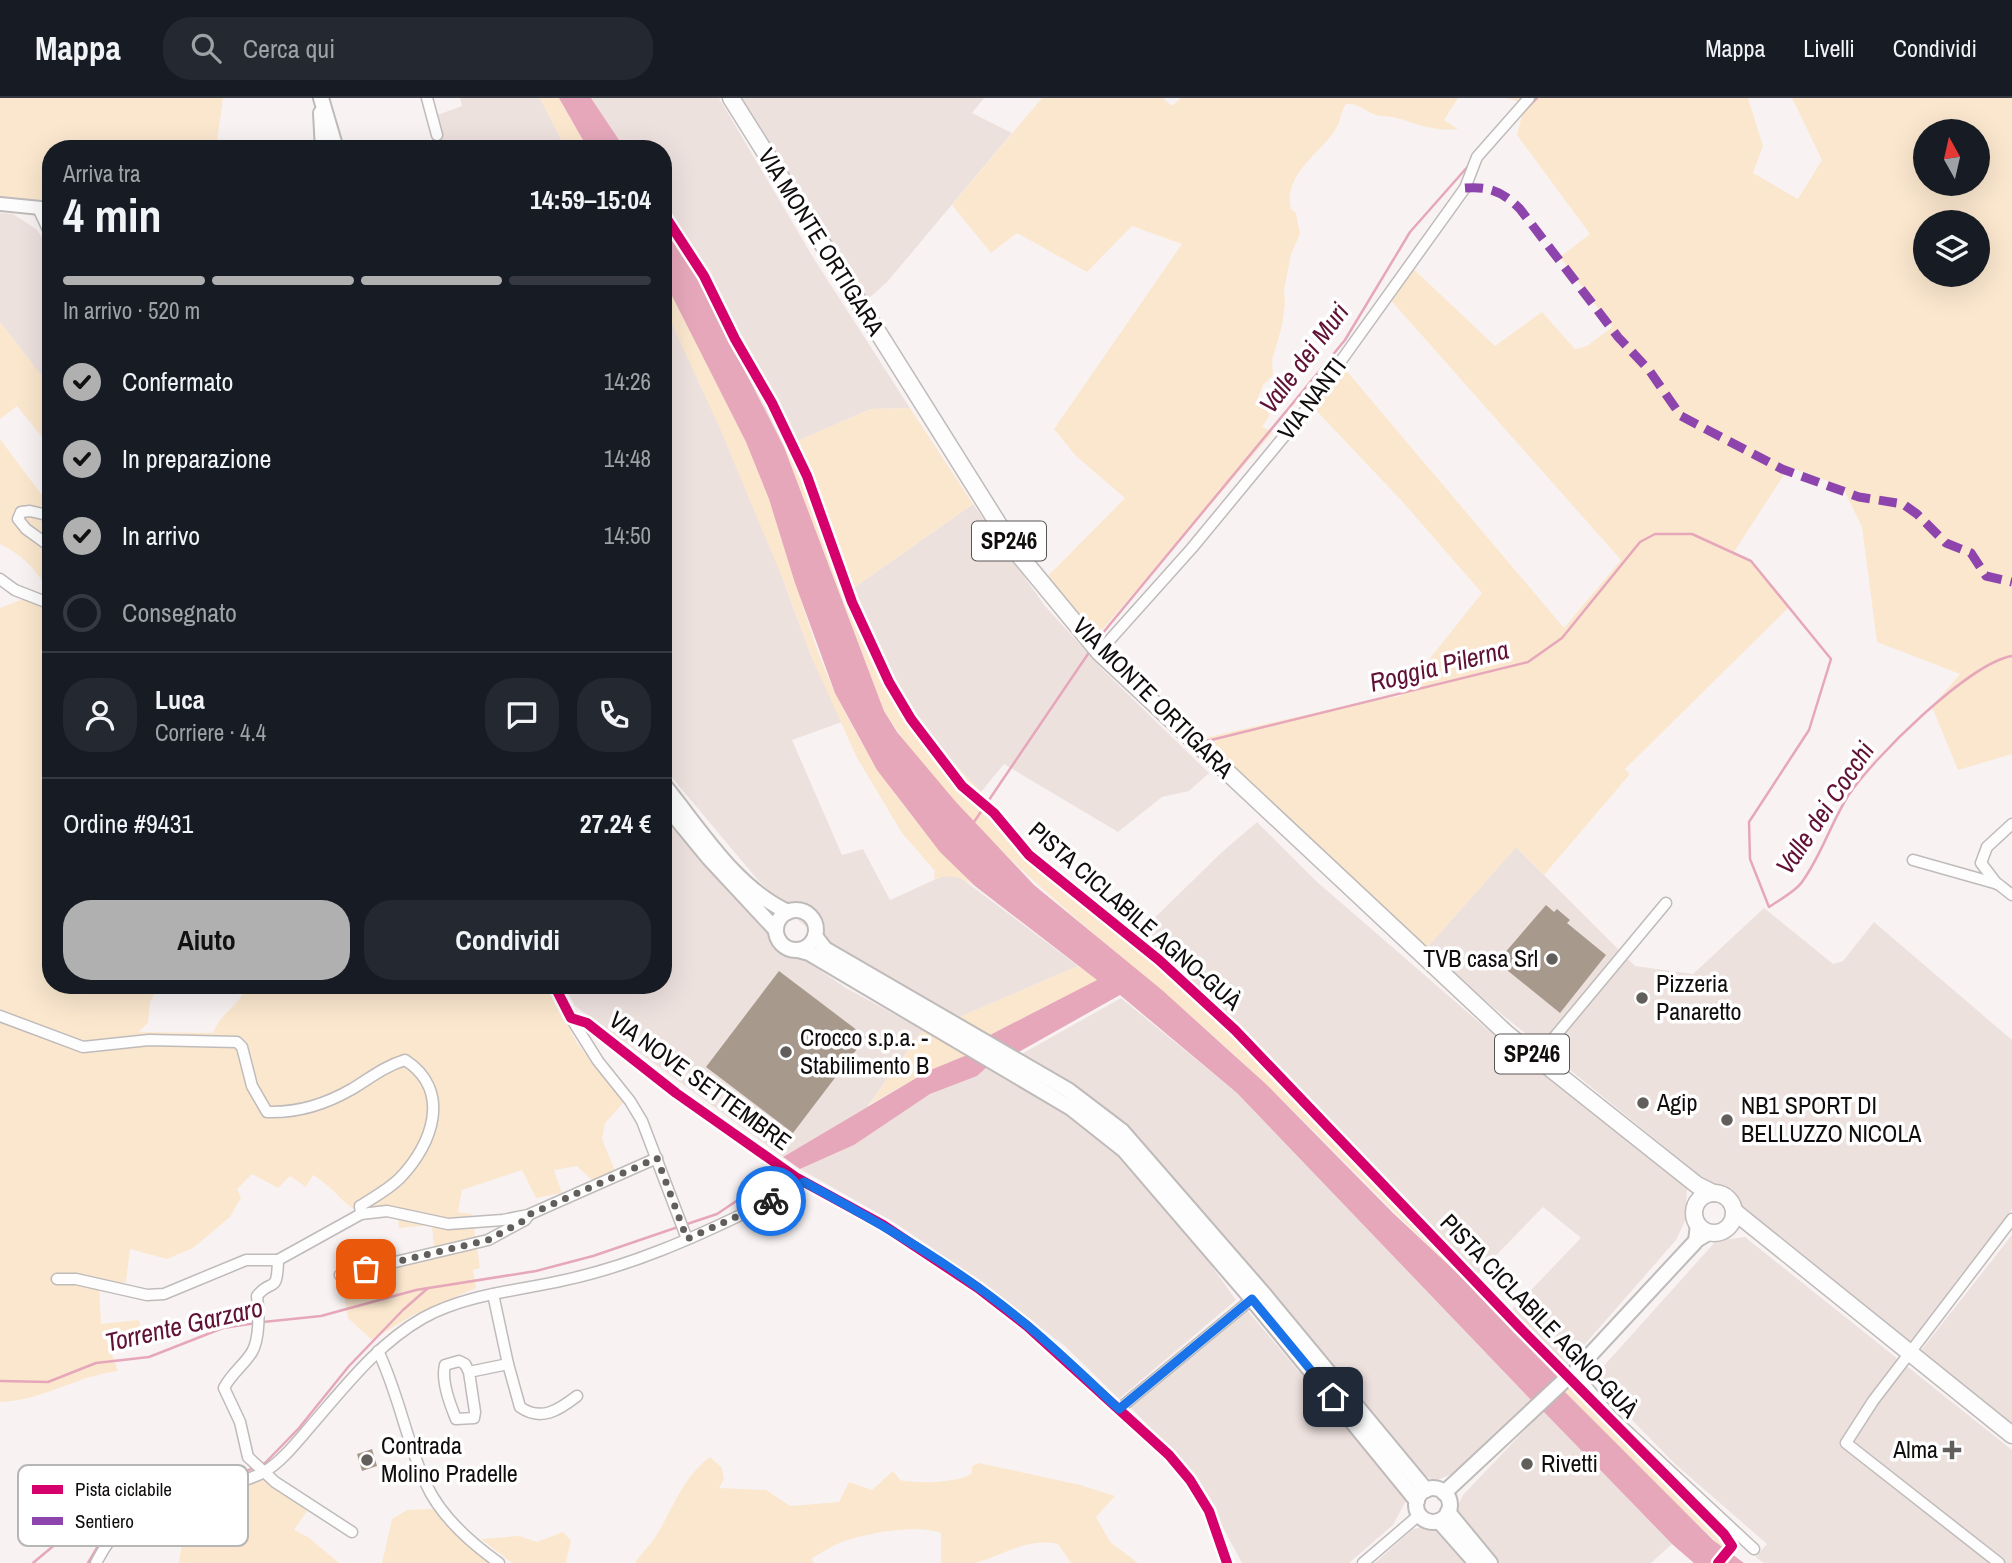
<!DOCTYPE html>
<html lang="it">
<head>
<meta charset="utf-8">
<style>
	:root { --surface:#171b24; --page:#242831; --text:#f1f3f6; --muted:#9ea1a6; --line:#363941; --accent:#b0b0b1 }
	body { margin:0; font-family:"Archivo Narrow",sans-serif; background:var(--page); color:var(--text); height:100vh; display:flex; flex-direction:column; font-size:26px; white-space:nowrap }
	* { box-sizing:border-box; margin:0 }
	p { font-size:23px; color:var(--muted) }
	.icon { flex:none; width:38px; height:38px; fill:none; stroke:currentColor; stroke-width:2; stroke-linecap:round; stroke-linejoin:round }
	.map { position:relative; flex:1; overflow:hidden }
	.drawer { position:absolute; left:42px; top:42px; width:630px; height:854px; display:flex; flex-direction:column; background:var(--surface); border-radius:28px; box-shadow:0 7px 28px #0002 }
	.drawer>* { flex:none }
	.needle { width:46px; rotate:352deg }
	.controls { position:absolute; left:1913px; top:21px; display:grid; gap:14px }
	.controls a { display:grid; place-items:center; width:77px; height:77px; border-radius:50%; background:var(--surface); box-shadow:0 7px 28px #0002; font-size:35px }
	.pin { position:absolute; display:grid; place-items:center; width:60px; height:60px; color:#fff; margin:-30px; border-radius:14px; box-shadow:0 4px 10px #0006 }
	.courier { position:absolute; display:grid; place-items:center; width:70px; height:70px; margin:-35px; border:5px solid #1a73e8; border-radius:50%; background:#fff; color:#222; box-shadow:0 2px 9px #0007 }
	.overview em { font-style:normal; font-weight:800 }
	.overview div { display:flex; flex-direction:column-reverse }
	.overview { display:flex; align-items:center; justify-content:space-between; height:119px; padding:0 21px }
	h1 { font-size:46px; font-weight:800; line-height:52px }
	.bar { display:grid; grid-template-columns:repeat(4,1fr); gap:10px 7px; align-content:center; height:84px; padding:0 21px }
	.bar i { height:9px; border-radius:5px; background:var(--line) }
	.bar .current { background:var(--accent) }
	.bar p { grid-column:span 4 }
	.line { display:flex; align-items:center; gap:18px; padding:0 21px; border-top:2px solid var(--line) }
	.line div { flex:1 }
	.round { display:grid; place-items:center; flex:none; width:74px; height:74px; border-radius:28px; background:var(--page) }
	ol { padding:0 21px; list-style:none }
	li { display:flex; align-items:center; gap:21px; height:77px }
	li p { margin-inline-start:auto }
	li .icon { padding:7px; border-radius:50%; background:var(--accent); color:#111; stroke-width:4 }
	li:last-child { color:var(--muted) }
	li i { width:38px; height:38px; border:4px solid var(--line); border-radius:50% }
	.action { display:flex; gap:14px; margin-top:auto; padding:14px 21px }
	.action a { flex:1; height:80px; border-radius:28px; background:var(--accent); color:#111; font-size:28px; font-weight:800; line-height:80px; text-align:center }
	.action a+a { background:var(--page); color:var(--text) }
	header { display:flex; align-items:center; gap:42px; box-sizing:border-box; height:98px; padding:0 35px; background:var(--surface); border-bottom:2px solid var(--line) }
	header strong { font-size:33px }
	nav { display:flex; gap:38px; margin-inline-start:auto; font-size:24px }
	.search { width:490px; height:63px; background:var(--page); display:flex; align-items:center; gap:18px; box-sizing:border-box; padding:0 24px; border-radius:28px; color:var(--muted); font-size:26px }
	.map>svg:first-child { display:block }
	.built { fill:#ede1de }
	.green { fill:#fbe7ce; fill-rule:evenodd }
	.water { fill:#e6a7bb }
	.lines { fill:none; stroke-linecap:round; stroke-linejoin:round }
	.stream { stroke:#e6a7bb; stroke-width:2.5 }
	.building { fill:#a8998d }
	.minor-casing { stroke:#bfbbba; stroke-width:13 }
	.tertiary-casing { stroke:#bfbbba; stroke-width:16 }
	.secondary-casing { stroke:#bfbbba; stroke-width:18 }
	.primary-casing { stroke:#bfbbba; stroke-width:19 }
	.minor { stroke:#fefdfd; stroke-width:10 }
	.tertiary { stroke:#fefdfd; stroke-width:12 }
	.secondary { stroke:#fefdfd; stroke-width:14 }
	.primary { stroke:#fefdfd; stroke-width:16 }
	.quiet { stroke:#8e44ad; stroke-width:9; stroke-dasharray:18 9; stroke-linecap:butt }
	.cycleway-casing { stroke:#fff; stroke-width:15 }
	.cycleway { stroke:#d6006c; stroke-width:10 }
	.done { stroke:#615e5c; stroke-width:7; stroke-dasharray:0 12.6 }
	.route { stroke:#1a73e8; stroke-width:9 }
	.poi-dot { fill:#615e5c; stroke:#fff; stroke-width:2.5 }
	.labels { text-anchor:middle; stroke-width:7; stroke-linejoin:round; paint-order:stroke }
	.shield { fill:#fff; stroke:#585655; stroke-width:2 }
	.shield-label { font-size:23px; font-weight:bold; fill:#100d0c }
	.street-label { font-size:24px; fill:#100d0c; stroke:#fff }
	.poi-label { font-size:24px; fill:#100d0c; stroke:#fff; text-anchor:start }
	.water-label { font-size:26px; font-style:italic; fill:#601134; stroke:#fff }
	.key { fill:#fff; stroke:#b7b6b6; stroke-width:2 }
	.key-label { font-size:19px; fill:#100d0c }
</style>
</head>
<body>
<header>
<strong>Mappa</strong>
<div class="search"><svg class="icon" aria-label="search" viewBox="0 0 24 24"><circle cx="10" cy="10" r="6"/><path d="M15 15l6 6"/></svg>Cerca qui</div>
<nav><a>Mappa</a><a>Livelli</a><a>Condividi</a></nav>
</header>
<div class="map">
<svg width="2012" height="1465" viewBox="0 0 2012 1465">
	<rect width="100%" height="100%" fill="#f8f3f2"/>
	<g class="built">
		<polygon points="460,0 540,0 566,51 438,51 429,20 462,8"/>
		<polygon points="591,0 719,0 814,161 910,310 871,311 784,349 663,112 663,51 625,51"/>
		<polygon points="742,0 984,0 972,15 1012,35 888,183 865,204 770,51"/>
		<polygon points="0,115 13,116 36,131 51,151 51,290 0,224"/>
		<polygon points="663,206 755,404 810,555 842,624 792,642 842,757 863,751 890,802 945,777 961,780 1078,868 953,922 840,853 800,824 757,781 663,669"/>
		<polygon points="973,406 1045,508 1104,573 1209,675 1189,693 1162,699 1118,734 1004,666 981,694 923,632 885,575 852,491"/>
		<polygon points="663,712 727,790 769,832 805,862 846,890 923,932 867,1009 783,1059 575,908 564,887 663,887"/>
		<polygon points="1257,724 1316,783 1510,951 1687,1091 1685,1123 1676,1142 1558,1277 1502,1222 1581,1140 1543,1109 1478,1176 1408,1109 1203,896 1138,836 1222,754"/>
		<polygon points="1516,749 1635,868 1693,876 1764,810 1833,866 1843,863 1874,824 2012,942 2012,1111 1962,1180 1908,1247 1424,853"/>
		<polygon points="1121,900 1237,995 1532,1303 1452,1376 1435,1383 1422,1376 1141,1041 1095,1003 1018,958"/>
		<polygon points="987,969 1086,1029 1113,1051 1193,1142 1236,1202 1119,1301 1066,1249 973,1178 895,1125 800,1071 854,1047 930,996 977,978"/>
		<polygon points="2012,1137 2012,1327 1919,1255"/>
		<polygon points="1745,1139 2012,1352 2012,1465 1764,1465 1755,1459 1767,1446 1675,1366 1592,1281 1716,1143"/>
		<polygon points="1246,1211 1407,1401 1393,1427 1349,1465 1242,1465 1206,1398 1183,1363 1130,1309"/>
		<polygon points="1543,1313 1672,1446 1651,1465 1500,1465 1455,1413 1463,1397"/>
		<polygon points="1430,1427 1464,1465 1375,1465 1413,1431"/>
	</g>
	<g class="green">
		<polygon points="0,0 223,0 216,51 51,51 51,103 0,99"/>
		<polygon points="540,0 559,0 588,51 566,51"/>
		<path d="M1042,0h121l9,8 9,-8h277l-14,22 14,9c-27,3 -41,-6 -65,-12 -5,-1 -11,0 -17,-2 -11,-4 -17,-12 -30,-11 -5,7 -5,14 -8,21 -14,27 -56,48 -47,84l5,4 4,21 -9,20 -7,36 1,14 -3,22 -10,34 1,15 -10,10 -5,13 12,17 -8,12 11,5 -178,206 -48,-61 78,-79 -49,-42 -22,-27 128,-185 -50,-18 -45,46 -70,-39 -26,20 -39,-48z"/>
		<path d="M1506,0h242l15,48 -10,27 45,26 24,-39 -30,-62h220v656l-54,16 -26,-63 28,-33 -83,-32 -15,-115 -20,-41 -53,-19 -55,85 22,14 32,42 -163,161 5,5 -86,101 -28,-28 -92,104 -224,-208 4,-5 153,-35 43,-7 82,-103 -81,-93 -92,-97 30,-41 225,266 57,-68 -234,-264 13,-18 5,-17 90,85 47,-34 33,37 12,-3 25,-19 -52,-70 30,-23 -73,-99 8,-32zM1925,33h53v53h-53zM1925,124h53v53h-53z"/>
		<path d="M663,180c38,72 78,144 106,220 24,65 37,134 67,196 34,72 82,137 139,192 -14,-9 -25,-13 -41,-7l1,-8 -33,-38 -46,-77 -46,-103 -23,-64 -69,-165 -55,-120z"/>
		<polygon points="0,224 51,290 51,350 17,308 0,321"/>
		<path d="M910,310l63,96 -121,85 33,84 38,57 124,132 91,72 64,59 206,214 70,67 -10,9c-85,-79 -163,-165 -250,-243 -116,-104 -248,-196 -334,-329l-100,-264 87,-38z"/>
		<path d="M0,341l41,55 10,-4v495h108l-9,17 -2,21 -10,9 75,1c9,-22 22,-23 31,-42l11,-2 15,4 17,-8h259l31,58 47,59 -19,21 -3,16 16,39 -21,7 -20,-19 -23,4 8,23 -26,5 -14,-28 -60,20 -4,22 14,2 8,54 -7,2 3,18 -63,27 -41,25 -24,-22 -4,-23 29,-8v-27l61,-12 -2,-23 -33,3 -2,-18c-50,15 -49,-14 -84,-35l-7,12 -16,-11 -12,12 -26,-14 -15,15 4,9 -11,19 -37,31 -26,11 -37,-10 -4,33 -27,5 2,37 38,-4 5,24 -26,-7 -7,15 7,19c-42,5 -76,30 -118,31v-794l23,-9 26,-5c-11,-24 -26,-38 -49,-50z"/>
		<polygon points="1078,868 1098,882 990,937 953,922"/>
		<polygon points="923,932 967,957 928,973 869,1007"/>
		<polygon points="1571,1285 1724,1437 1729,1445 1724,1451 1658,1389 1564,1293"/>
		<path d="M710,1359l12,11 2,11 -5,9 47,2 24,16 49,-4 10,-20 23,8 21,-19 7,9c16,4 60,3 72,-7v-7l7,-3 101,22 35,11 -19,21 14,25 28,21h-67l-13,-19c-32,-7 -55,12 -84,19 -10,0 -23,0 -33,0v-30c-24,-9 -75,0 -99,9 -11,4 -20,11 -30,16l1,5h-178c6,-10 15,-17 21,-27 17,-27 26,-58 54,-79z"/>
		<polygon points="270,1377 307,1413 294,1432 308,1439 339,1465 179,1465 189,1396 238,1390"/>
		<polygon points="434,1411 464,1444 489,1465 382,1465 392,1421 407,1412"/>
		<polygon points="563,1434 571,1443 566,1463 568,1465 512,1465 481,1441 519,1438 537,1444"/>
	</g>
	<g class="water">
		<polygon points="559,0 591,0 625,51 588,51"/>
		<polygon points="663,113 784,349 884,613 897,634 955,703 1034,787 1162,892 1267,987 1393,1115 1468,1185 1558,1277 1532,1303 1237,995 1120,897 1017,955 990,937 1097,882 975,788 940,754 877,672 835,595 795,485 769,401 746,344 663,180"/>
		<polygon points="967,957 987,969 977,978 930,996 854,1047 800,1071 783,1059 928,973"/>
		<polygon points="1564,1293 1713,1442 1744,1465 1694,1465 1672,1446 1543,1313"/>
	</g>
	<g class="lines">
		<g class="stream">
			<polyline points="1520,17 1537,0"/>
			<polyline points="1097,542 1345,242 1410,134 1470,66"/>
			<polyline points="1109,549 1153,594"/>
			<path d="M1166,606l41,37 321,-79 34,-24 78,-96 15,-8h37l59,27 80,98 -22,71 -60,92 1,37 19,48c10,-7 26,-15 33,-25 19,-26 29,-59 46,-86 24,-37 121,-133 164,-140"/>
			<polyline points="974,724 1090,553"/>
			<polyline points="684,1127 717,1116 781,1073"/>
			<polyline points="263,1224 321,1218 416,1192 536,1173 593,1158 678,1129"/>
			<polyline points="0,1283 48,1284 96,1265 149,1259 223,1230 256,1225"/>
			<polyline points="33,1465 70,1434 81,1436 98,1445"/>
			<polyline points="88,1465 108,1431 133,1406 156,1390 235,1378 265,1365 299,1330 349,1268 403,1212 428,1190"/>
		</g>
	</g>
	<g class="building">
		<polygon points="1546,807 1554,814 1557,811 1570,822 1567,825 1606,857 1560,915 1497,864"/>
		<polygon points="779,873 866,939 793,1035 706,969"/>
		<polygon points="372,1351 377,1368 362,1373 357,1356"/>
	</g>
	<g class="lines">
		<defs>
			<g id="minor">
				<polyline points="427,0 437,37"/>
				<polyline points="38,110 51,138"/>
				<polyline points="51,418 30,413 21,414 18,421 26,431 51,449"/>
				<polyline points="0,481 15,492 51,506"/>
				<polyline points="1099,554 1192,450 1305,313 1465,90 1477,59 1529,0"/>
				<polyline points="1913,762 1998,786 2012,797"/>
				<polyline points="1997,786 1981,765 1987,749 2012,726"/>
				<polyline points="554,887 571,920 587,925 676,995 797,1080 883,1127 978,1190 1027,1228 1169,1357 1190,1382 1209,1413 1227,1465"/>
				<path d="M0,918l83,31 66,-7 88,2 5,5 10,39 15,26c29,1 59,-8 85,-23 18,-11 33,-23 53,-29 47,30 28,84 -5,118 -12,12 -26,19 -40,28l1,8"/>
				<polyline points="571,920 598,963 630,1003 642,1023 687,1141"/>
				<polyline points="1537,960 1666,805"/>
				<polyline points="340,1177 488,1142 525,1122 528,1118"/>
				<polyline points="57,1181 76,1181 147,1197 164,1196 246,1162 278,1162"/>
				<path d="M493,1196l15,70 12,43c21,15 39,3 57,-11"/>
				<path d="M378,1253c21,43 28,90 48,133 14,31 45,59 73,79"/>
				<polyline points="1577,1271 1586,1288 1611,1318 1754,1451"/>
				<path d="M469,1274l6,40 -1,6 -18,1c-6,-15 -15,-38 -11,-54l14,-4 6,3 4,8 39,-8"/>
				<polyline points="1119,1311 1252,1201"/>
				<path d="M352,1434l-77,-50 -27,-25 -8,-35 -16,-34c7,-14 20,-23 28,-36 8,-14 7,-40 5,-56 15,-19 20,0 21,-36l83,-46 26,-3 61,13 55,-4 25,-5 129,-57"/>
				<path d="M96,1465c16,-31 44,-65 81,-71 30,-5 59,-5 87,-20 17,-10 32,-29 45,-44 35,-40 67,-83 114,-110 44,-24 94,-27 142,-38 65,-14 129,-42 188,-71 17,-8 37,-15 51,-27"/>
				<polyline points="1363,1465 1419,1417"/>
				<polyline points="1999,1465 1846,1345 1873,1303 2012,1121"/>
			</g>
			<g id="tertiary">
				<polyline points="0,106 51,111"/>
				<polyline points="1695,1144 1697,1126"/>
				<polyline points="1695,1144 1710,1135"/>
			</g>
			<g id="secondary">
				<polyline points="321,0 336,51"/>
				<polyline points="321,15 323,51"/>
				<path d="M663,686c37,45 71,103 125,128"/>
				<polyline points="663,704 709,760 776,832"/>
				<circle cx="796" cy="832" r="20"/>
				<polyline points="815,838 825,851 1068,992 1122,1033 1262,1194 1426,1392"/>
				<polyline points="798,852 809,855 1071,1010 1124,1052 1252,1201 1417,1403"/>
				<polyline points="1577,1271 1695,1144"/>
				<circle cx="1433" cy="1407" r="17"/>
				<polyline points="1444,1395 1568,1279"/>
				<polyline points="1448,1414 1490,1465"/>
				<polyline points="1439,1423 1476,1465"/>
			</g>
			<g id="primary">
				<polyline points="731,0 1014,451 1099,554 1507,936 1697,1087 1713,1095"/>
				<circle cx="1714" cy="1115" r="20"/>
				<polyline points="1735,1114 2012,1337"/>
			</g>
		</defs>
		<use href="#minor" class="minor-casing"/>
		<use href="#tertiary" class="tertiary-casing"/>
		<use href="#secondary" class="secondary-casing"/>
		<use href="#primary" class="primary-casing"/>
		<use href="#minor" class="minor"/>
		<use href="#tertiary" class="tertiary"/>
		<use href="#secondary" class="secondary"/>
		<use href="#primary" class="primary"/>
		<path class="quiet" d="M1465,90c25,-2 38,4 55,21l98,128 31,33 32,46 101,53 77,28 44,7 14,10 29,29 25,10 15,23 26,6"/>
		<defs>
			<g id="cycleway">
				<polyline points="663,115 704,178 735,241 772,305 807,378 852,504 889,584 911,621 962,688 994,715 1029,757 1159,862 1235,932 1519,1229 1724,1436 1732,1448 1718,1465"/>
				<polyline points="554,887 571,920 587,925 676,995 797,1080 883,1127 978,1190 1027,1228 1169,1357 1190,1382 1209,1413 1227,1465"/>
			</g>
		</defs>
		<use href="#cycleway" class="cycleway-casing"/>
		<use href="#cycleway" class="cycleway"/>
	</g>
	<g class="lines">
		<polyline class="done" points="366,1171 488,1142 525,1122 528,1117 657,1060 687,1141 771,1103"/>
		<path class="route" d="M771,1103l33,-19c78,42 156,87 224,144 31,26 61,55 91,83l133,-110 81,98"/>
	</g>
	<g class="poi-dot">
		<circle cx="1552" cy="861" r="7"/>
		<circle cx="1642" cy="900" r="7"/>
		<circle cx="786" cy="954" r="7"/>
		<circle cx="1643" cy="1005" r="7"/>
		<circle cx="1727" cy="1022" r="7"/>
		<path d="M1948.5 1341.5h7v7h7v7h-7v7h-7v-7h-7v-7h7z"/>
		<circle cx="367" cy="1362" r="7"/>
		<circle cx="1527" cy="1366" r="7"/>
	</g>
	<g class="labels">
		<g class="shield">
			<rect x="972" y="423.5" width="74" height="39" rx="5"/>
			<rect x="1495" y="936.5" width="74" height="39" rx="5"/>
		</g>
		<g class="shield-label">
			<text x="1009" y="451">SP246</text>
			<text x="1532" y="964">SP246</text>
		</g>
		<g class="street-label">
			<text transform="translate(821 144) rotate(58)" y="8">VIA MONTE ORTIGARA</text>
			<text transform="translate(1312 301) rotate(-53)" y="8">VIA NANTI</text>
			<text transform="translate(1153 600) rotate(45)" y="8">VIA MONTE ORTIGARA</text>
			<text transform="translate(1135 818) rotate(41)" y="8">PISTA CICLABILE AGNO-GUÀ</text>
			<text transform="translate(700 983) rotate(36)" y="8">VIA NOVE SETTEMBRE</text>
			<text transform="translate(1539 1218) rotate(46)" y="8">PISTA CICLABILE AGNO-GUÀ</text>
		</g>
		<g class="poi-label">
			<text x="1538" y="869" text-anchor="end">TVB casa Srl</text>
			<text x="1656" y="894">Pizzeria<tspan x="1656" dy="28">Panaretto</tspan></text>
			<text x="800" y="948">Crocco s.p.a. -<tspan x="800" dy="28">Stabilimento B</tspan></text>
			<text x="1657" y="1013">Agip</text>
			<text x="1741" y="1016">NB1 SPORT DI<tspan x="1741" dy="28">BELLUZZO NICOLA</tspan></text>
			<text x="381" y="1356">Contrada<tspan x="381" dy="28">Molino Pradelle</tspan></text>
			<text x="1938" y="1360" text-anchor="end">Alma</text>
			<text x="1541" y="1374">Rivetti</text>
		</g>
		<g class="water-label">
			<text transform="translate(1304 260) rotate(-53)" y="9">Valle dei Muri</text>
			<text transform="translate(1439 568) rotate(-14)" y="9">Roggia Pilerna</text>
			<text transform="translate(1825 710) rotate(-56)" y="9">Valle dei Cocchi</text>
			<text transform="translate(184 1227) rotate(-13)" y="9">Torrente Garzaro</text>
		</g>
	</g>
	<rect x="18" y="1367" width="230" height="81" rx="10" class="key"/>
	<rect x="32" y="1387" width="31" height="9" fill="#d6006c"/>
	<rect x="32" y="1419" width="31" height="8" fill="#8e44ad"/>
	<g class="key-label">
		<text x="75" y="1398">Pista ciclabile</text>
		<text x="75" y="1430">Sentiero</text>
	</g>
</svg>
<div class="controls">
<a><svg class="needle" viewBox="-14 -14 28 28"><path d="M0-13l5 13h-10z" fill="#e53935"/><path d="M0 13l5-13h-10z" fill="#9ea1a6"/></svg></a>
<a><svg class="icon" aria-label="layers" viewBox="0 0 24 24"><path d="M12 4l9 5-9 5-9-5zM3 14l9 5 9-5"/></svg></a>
</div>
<div class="pin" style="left:366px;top:1171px;background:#ea580c"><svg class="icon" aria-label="bag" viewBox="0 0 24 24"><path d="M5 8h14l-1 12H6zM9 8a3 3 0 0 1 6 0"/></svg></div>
<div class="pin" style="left:1333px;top:1299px;background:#1f2937"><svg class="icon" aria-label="home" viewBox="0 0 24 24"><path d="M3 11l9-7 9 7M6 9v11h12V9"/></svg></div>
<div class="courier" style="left:771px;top:1103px"><svg class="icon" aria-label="bike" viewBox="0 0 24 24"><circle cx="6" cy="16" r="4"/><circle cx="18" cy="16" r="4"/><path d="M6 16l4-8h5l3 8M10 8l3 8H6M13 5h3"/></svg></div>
<section class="drawer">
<div class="overview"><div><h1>4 min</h1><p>Arriva tra</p></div><em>14:59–15:04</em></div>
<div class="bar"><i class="current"></i><i class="current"></i><i class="current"></i><i></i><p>In arrivo · 520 m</p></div>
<ol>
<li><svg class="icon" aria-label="check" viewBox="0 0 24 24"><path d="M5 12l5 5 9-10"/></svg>Confermato<p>14:26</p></li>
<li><svg class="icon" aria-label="check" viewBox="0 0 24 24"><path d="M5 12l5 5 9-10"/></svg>In preparazione<p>14:48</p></li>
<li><svg class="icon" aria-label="check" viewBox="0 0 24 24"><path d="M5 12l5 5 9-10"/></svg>In arrivo<p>14:50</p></li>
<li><i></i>Consegnato</li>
</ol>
<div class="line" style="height:126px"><a class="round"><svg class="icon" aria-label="person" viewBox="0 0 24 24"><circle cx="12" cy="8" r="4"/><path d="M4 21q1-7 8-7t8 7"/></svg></a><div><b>Luca</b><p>Corriere · 4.4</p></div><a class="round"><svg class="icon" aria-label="chat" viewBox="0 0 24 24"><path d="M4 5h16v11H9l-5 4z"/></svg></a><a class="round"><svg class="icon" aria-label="phone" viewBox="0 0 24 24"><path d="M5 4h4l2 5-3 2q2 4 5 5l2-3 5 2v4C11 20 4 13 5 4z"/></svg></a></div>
<div class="line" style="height:91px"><div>Ordine #9431</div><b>27.24 €</b></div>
<div class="action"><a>Aiuto</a><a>Condividi</a></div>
</section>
</div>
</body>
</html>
